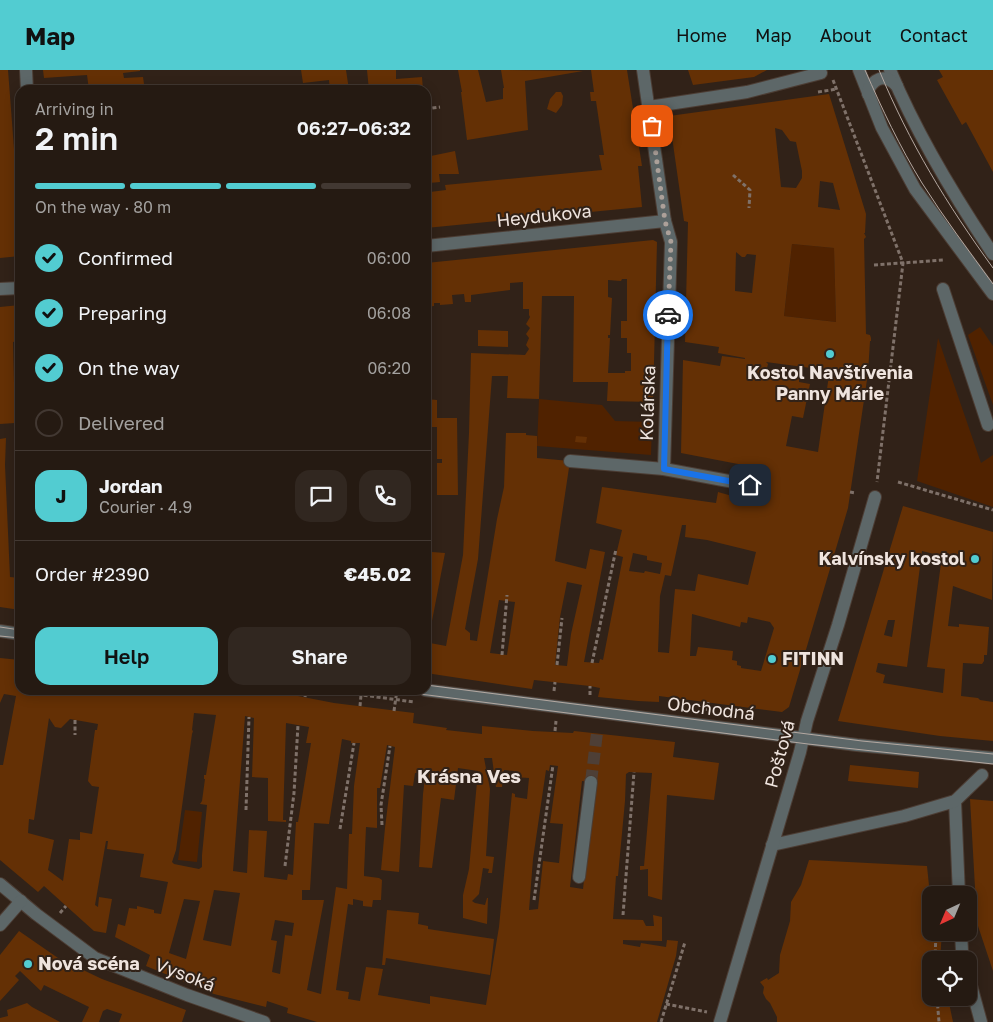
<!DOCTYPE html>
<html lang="en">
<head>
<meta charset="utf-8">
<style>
	:root { --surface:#251a12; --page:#312720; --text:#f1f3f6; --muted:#a3a19f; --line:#423832; --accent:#52ccd1 }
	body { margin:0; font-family:"Golos Text",sans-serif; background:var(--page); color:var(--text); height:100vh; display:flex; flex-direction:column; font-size:19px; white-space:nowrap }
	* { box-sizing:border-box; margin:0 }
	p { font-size:16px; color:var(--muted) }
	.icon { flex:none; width:28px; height:28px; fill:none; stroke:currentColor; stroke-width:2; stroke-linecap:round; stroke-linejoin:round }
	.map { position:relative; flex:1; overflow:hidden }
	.panel { position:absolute; left:15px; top:15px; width:416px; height:610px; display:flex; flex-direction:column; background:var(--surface); border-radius:15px; box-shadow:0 2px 12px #0003,0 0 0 1px var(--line) }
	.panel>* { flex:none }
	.needle { width:32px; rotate:224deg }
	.controls { position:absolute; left:922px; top:816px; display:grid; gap:10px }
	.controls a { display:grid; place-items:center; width:55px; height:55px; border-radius:10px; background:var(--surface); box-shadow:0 2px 12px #0003,0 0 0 1px var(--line); font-size:25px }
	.pin { position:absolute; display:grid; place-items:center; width:42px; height:42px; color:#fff; margin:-21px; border-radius:10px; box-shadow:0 2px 8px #0006 }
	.courier { position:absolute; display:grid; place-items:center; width:50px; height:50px; margin:-25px; border:4px solid #1a73e8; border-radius:50%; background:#fff; color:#222; box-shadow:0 1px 6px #0007 }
	.headline em { font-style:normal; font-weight:600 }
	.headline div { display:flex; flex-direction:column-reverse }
	.headline { display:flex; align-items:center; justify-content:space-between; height:85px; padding:0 20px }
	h1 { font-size:32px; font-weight:600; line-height:38px }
	.bar { display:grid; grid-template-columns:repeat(4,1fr); gap:8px 5px; align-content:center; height:60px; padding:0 20px }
	.bar i { height:6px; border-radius:4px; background:var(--line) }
	.bar .on { background:var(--accent) }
	.bar p { grid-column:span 4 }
	.line { display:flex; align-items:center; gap:12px; padding:0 20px; border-top:1px solid var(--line) }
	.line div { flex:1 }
	.round { display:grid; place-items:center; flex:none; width:52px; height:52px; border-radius:15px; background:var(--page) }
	ol { padding:0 20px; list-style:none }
	li { display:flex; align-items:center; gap:15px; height:55px }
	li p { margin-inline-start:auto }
	li .icon { padding:5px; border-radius:50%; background:var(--accent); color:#111; stroke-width:4 }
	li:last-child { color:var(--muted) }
	li i { width:28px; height:28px; border:2px solid var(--line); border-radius:50% }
	.button { display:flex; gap:10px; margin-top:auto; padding:10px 20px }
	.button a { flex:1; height:58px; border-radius:15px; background:var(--accent); color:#111; font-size:20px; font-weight:600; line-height:58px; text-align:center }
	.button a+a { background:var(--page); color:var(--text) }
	header { display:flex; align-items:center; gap:30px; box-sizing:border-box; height:70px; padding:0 25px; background:var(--accent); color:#111 }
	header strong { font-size:24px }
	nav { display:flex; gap:28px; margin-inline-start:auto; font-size:18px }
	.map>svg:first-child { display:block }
	.green { fill:#502200 }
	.building { fill:#643005; fill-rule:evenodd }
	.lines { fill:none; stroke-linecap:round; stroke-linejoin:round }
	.minor-tunnel { stroke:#4e3f36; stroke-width:12; stroke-dasharray:12 6; stroke-linecap:butt }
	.minor-casing { stroke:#4c3d34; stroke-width:14 }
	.path { stroke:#7f7169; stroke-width:3; stroke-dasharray:4 2.5; stroke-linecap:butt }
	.minor { stroke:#5d6768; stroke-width:12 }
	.tram { stroke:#b4a8a1; stroke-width:1 }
	.done { stroke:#aca099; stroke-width:5; stroke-dasharray:0 9 }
	.route { stroke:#1a73e8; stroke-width:6 }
	.poi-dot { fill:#52ccd1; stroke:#312218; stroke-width:2 }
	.labels { text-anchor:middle; stroke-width:4; stroke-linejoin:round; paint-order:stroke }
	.street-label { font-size:18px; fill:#efe4de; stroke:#312218 }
	.poi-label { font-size:18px; font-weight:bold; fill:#efe4de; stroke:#312218; text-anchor:start }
	.neighbourhood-label { font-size:19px; font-weight:bold; fill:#efe4de; stroke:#312218 }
</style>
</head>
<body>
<header>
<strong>Map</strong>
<nav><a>Home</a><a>Map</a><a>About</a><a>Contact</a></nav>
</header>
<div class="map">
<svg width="993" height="952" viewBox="0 0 993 952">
	<rect width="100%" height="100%" fill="#312218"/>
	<g class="green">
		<polygon points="792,174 834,178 836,252 784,246"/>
		<polygon points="980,257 993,276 993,335 968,265"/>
		<polygon points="938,268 981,393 993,385 993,437 917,411"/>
		<polygon points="539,329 602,335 615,351 652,352 651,385 537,376"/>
		<polygon points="185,740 202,742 197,792 178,790"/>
	</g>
	<g class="building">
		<polygon points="0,0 8,0 20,157 20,186 0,188"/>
		<polygon points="43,0 140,0 140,1 123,3 124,8 143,7 144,14 210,14 219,20 89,20 87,5 44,8"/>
		<polygon points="301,0 346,0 349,20 330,20 329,10 303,13"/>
		<polygon points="367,0 396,0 396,9 422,7 423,20 369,20"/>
		<polygon points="458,0 478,0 486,32 503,29 503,18 504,18 501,0 583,1 525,11 528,60 467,70 461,22 462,22"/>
		<polygon points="591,0 627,0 642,96 638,96 642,137 426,158 426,87 455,81 459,104 439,104 440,112 429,113 430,122 446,120 445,115 602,100 599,85 604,85 596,31 591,31 590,22 594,22"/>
		<polygon points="688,0 767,0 754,7 693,15"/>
		<polygon points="939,0 993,0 993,102 966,52 962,55 937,10 943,7"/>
		<polygon points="556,22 561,22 563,26 562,35 556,43 547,39 550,29"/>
		<path d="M829,24l37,120 -1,19h-1l2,4 -2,2 2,95 4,1 1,3v3h-1l-2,32 -20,135 -59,199 -7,5 -123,-16v6l-21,-1 -40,-4 2,-9 -10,-2 -56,-6 -2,9 -106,-16v-89l4,-28h2v-4l13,1 -13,68 -2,22 16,3 17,-91 6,-122 2,-80 54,2 4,-6 -3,-4 3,-7 -3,-4 4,-6 -4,-4 4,-7 -1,-2v-6h-6v-27l-13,1v7l-39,5v7h-6l-1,-8 -12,1 1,9 -13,1v-2h-6v3l-8,1v-44l227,-23 4,2 -4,160 -46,-1 1,-19h-35l1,-86h-32l-3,103 -32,-1 1,-22h-16l-14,183 -13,70 5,4v7l7,1 20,-122 7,-32 2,-54h20v2l11,1v22l33,3 -15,100 31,8 4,-20 15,3 -21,110 15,1 1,-4 3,1 20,-103 -7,-2 6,-25 -26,-7 6,-36 114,16 2,-11 43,12 8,-34 -88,-17 2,-93 37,6 2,-10 23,3v-1l-27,-5 1,-6 -34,-5 3,-120 -4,-1 -15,-105zM775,58l7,2 8,11 6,1 6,29v7l-6,10 -15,-1zM820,111l13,2 7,27 -22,-3zM792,174l42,4 2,74 -52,-6zM736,182l6,5h3l2,-3 9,1 -4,38 -17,-2zM622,209h5v42h-6v17h6v15h4v18h-6v2h-17l2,-35h-2v-3h2l2,-37 -4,-1v-17l13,1zM766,292l45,6v5l18,2 -11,77 -32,-6 6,-30 11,2 7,-34 -11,-2v-3l-33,-7 2,-8zM682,455h4l-1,12 22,3 49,12 -8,33 -50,-11 -3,17 -20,-2 -6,64 -11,-1 2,-56 5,-21 6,1zM633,483l14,3v4l15,3 -2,11 -15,-3 -1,2 -15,-2zM567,512l15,3 -11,49 -4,32 -12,-1 5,-48zM499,530l16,2 -8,53 -17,-2zM692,544l48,13 1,-5 6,1 1,-6 22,5 4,6 -13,43 -20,-3v-2l-4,-1v-4l-5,-1 1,-9 -35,-4 -2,9h-6z"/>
		<polygon points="20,235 20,271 13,272 15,353 0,354 0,237"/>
		<polygon points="478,260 508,261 508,277 478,276"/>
		<polygon points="426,329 437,330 437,348 457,348 458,425 437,425 437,393 442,393 442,389 437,389 437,357 426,357"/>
		<polygon points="576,366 587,367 586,373 575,372"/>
		<polygon points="6,368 5,395 10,507 20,508 20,540 0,537 0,369"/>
		<path d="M903,436l90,26 -1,68 -39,-14 -5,40 11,1v-3l30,3 -2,28h-3v6l-2,3 -19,-1 -2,33 17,2 2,2 13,2v39l-53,-5 -102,-15zM922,481l20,5 -15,111 18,2 -2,24 -60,-10 2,-8 -9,-3 2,-9 29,4zM888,550h7l-3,17 -8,-2z"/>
		<path d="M0,588l20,2v30h247l67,13 80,10 -1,10 34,5 -1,2 36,4v-8l51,5 40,2 1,-2 101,11 -2,15 46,6 -5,37 -47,-5 -5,105 -14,-4v-27l-8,1v-4h4l8,-93 -23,-1 -3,2 -1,27 -7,75h-2l-3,43 30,1 3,6h8l-1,-11 9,2v24l-39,-1v4l17,3 1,-4 25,4 1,-7 11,1 -2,15 -19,66h-340l-30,-9 1,-5 -21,-7 -1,6 -52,-13 -68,-28 4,-11 -35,-18 3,-13 7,2 4,-18 8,1v-3l17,4v3l7,1 7,-32 -28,-5 4,-23 -37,-5 1,-8h-2l-11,64 3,2 1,-10 13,2 -6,34 -12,-2 -50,-45 -6,6 -38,-32v-95h3l13,-69 -12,-2 -4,9zM194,643l22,2 -10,60h-2v4h1l-3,22 -2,3 7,1 -5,50v12l-3,2 -25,-5 -2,-2 4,-12 16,-116 1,-3 -1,-1zM245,646l9,2 -2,59 16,1v43l18,1v-2h-3l3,-97 23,4 -3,16h5l-13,79h-2l-3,53 -5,-1 -1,6 -23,-3 3,-46 -18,-1 -2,43 -14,-2zM49,648l6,9 6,1 9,-9 28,5 -1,6h-2l-7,51 4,5 7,1 -7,47 -12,-2v8l-11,-1 -6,42 -15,-11 6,-30 -26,-7 1,-14 5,1zM342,669l9,2v2h9l-6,43 -2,48h-3l-2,55 -11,-2 -15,107 -14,-4 17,-90h-22v-10h8l4,-67 15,1zM387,675l8,2 -10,81 -4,42 18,2 5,-87 9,1 2,-13 14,1 -1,4h-3l-2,16 -4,73 13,1 9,-70 13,2 4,-32 20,3 -9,98 -6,26v23l24,6 1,-26h-1l-2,7 -10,-2 -3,-2 7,-7 4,-26 6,1 -1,4h4l2,-16 -8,-1 4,-67 -6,-31h8l4,29h6l2,-17 10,1v6l15,1 -2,21 -12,-2v-3l-3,-1 -13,134 -13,78 -56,-9v8l-52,-9 5,-26 -17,-2 -6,34 -12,-2 1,-7 -13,-2 12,-86 5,1v-6l10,2v5l9,1 1,-7h8l1,-20 -3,-2 -15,-2v-4l2,-45 11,1v-40h3zM550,695l8,1 -8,57 13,1 -4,39 -16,-2 -5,48 -9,1 4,-51 13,-89 3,1zM582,711l13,2 -12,106 -13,-2zM214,820l26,3 -9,53 -28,-6zM184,829l16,2 -14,58 -17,-6zM275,850l19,3 -2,13 -7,-1 -5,39 -8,-2 5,-31 -6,-1z"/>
		<polygon points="850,695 919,702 918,718 848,711"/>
		<polygon points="970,729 993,731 993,901 977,853"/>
		<polygon points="809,790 927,796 931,835 931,862 942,862 940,890 931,890 931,928 948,928 953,952 777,952 777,947 770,933 766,929 763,923 764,917 760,912 767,908 768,910 779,903 780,885 790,851 791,832 801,815"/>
		<polygon points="387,840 419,843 418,854 428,856 428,859 494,869 490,905 386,888 385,895 382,895"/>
		<polygon points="19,861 58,888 102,909 186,940 182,952 119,952 122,944 107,939 103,941 99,952 82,952 89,937 44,915 41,921 20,901 15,906 19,910 0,931 0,885"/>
		<polygon points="27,933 32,937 60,952 0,952 0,948 8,946 7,940"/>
	</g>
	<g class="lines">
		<polyline class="minor-tunnel" points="591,712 597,663"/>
		<defs>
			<g id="minor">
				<polyline points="26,0 27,20"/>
				<polyline points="643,0 665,151 671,172 664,399"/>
				<polyline points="859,0 882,58 915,119 993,224"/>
				<path d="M890,0c27,65 64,126 103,184"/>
				<path d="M868,24l1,-6c9,-13 18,-12 28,-2"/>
				<polyline points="649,37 747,22 821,3"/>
				<polyline points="426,176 665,151"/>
				<polyline points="0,219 20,218"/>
				<polyline points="943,219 988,355"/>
				<polyline points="570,391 664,399 750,415"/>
				<polyline points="0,561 20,564"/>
				<polyline points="425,620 857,675 993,688"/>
				<polyline points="955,731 959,825"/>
				<polyline points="772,775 904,746 955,731 982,705"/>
				<polyline points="579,807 591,712"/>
				<polyline points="0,814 36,844 95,888 187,925 264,952"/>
				<polyline points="0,855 21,831"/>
				<polyline points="961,862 962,881 964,890"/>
				<polyline points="969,908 981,952"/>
				<polyline points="720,952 800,682 807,651 838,555 875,427"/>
			</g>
		</defs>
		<use href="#minor" class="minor-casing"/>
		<g class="path">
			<polyline points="833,10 903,193 877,412"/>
			<polyline points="818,22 837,19"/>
			<polyline points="426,39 440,37"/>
			<polyline points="733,105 750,120 749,138"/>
			<polyline points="874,195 943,190"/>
			<polyline points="898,412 993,440"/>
			<polyline points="850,422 856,423"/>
			<polyline points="16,542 17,539"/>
			<polyline points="502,585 507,525"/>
			<polyline points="592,593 616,479"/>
			<polyline points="557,595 562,548"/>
			<polyline points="325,620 414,632"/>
			<polyline points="554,621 555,612"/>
			<polyline points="590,625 590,616"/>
			<polyline points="305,627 306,620"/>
			<polyline points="360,636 361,625"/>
			<polyline points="394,641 397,620"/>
			<polyline points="707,641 708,632"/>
			<polyline points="75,650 75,665"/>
			<polyline points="555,661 556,651"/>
			<polyline points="246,740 249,647"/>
			<polyline points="382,755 381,735 390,676"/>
			<polyline points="340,759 354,673"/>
			<polyline points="285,796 294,723 298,655"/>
			<polyline points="534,830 553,695"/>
			<polyline points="60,843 66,836"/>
			<polyline points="623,845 634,702"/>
			<polyline points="935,890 936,862"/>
			<polyline points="937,928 939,952"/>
			<polyline points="666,934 707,942"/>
			<polyline points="661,952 685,872"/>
		</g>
		<use href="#minor" class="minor"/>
		<g class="tram">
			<path d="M865,0c17,39 35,77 57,113 22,35 47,68 71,101"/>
			<path d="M879,0c31,74 67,133 114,198"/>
			<polyline points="0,557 20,560"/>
			<polyline points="0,566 20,568"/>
			<polyline points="426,615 862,671 993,684"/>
			<polyline points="389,620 808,674 993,694"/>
		</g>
	</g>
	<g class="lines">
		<polyline class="done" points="652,56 665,151 671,172 668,245"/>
		<polyline class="route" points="668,245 664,399 750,415"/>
	</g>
	<g class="poi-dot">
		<circle cx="830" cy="284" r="5"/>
		<circle cx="975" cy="489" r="5"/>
		<circle cx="772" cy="589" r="5"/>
		<circle cx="28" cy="894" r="5"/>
	</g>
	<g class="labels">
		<g class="street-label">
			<text transform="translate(544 146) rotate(-6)" y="6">Heydukova</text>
			<text transform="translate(648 333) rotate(-88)" y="6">Kolárska</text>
			<text transform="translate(711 639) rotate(7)" y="6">Obchodná</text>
			<text transform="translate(780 684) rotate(-75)" y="6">Poštová</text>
			<text transform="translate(185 905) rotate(21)" y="6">Vysoká</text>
		</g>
		<g class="poi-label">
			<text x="830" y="309" text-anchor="middle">Kostol Navštívenia<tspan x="830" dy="21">Panny Márie</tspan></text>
			<text x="965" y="495" text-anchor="end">Kalvínsky kostol</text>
			<text x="782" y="595">FITINN</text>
			<text x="38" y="900">Nová scéna</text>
		</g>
		<g class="neighbourhood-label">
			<text x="469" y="713">Krásna Ves</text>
		</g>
	</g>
</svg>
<div class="controls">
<a><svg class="needle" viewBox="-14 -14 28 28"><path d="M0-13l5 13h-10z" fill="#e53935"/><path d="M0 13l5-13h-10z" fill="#a3a19f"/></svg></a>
<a><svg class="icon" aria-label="locate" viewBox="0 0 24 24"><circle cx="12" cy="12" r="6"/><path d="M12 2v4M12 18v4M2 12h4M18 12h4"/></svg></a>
</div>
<div class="pin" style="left:652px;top:56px;background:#ea580c"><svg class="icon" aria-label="bag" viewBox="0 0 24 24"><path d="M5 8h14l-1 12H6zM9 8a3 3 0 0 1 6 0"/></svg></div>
<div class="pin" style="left:750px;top:415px;background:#1f2937"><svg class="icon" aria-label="home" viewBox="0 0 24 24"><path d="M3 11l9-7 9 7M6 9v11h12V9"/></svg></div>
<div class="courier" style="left:668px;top:245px"><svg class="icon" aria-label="car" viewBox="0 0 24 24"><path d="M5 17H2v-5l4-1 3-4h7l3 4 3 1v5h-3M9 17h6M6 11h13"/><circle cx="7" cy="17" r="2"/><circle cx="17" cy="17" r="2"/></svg></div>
<section class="panel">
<div class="headline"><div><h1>2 min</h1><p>Arriving in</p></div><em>06:27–06:32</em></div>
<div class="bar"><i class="on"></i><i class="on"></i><i class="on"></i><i></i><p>On the way · 80 m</p></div>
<ol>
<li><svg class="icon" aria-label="check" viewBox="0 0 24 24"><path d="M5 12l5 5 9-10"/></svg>Confirmed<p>06:00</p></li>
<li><svg class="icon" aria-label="check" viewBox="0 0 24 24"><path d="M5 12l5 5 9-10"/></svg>Preparing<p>06:08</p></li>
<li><svg class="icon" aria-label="check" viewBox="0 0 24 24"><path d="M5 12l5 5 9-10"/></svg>On the way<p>06:20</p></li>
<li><i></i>Delivered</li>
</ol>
<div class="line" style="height:90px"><b class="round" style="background:var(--accent);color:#111">J</b><div><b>Jordan</b><p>Courier · 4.9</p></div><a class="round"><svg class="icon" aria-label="chat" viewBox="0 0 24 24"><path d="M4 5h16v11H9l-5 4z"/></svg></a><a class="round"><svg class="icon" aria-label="phone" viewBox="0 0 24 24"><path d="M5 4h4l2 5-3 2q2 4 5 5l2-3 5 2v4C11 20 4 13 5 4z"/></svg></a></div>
<div class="line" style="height:65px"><div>Order #2390</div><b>€45.02</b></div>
<div class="button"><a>Help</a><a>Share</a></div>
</section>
</div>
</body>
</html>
